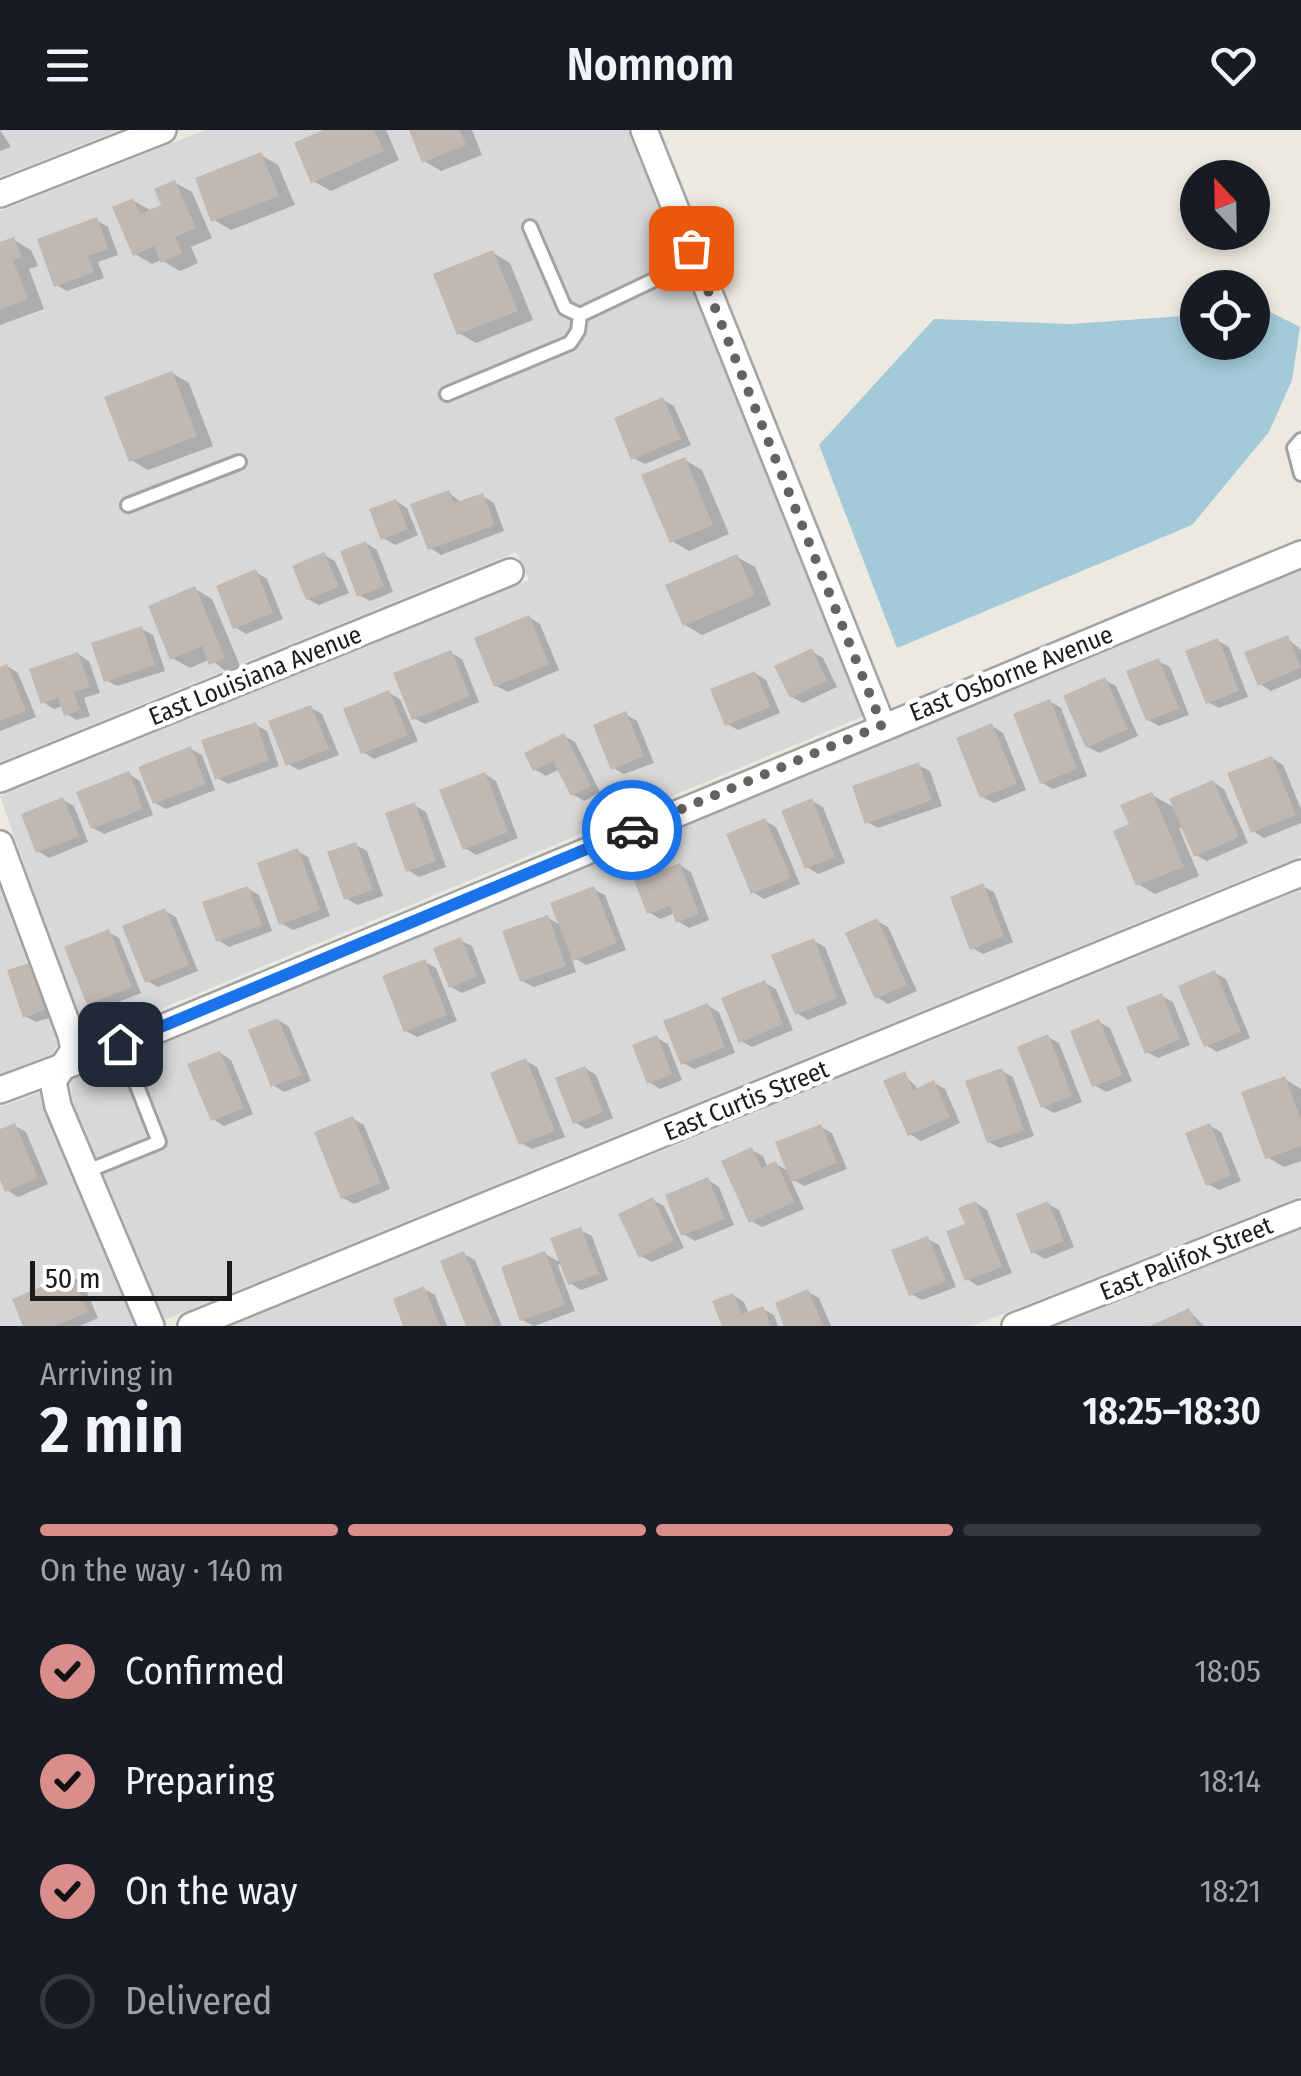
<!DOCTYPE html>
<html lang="en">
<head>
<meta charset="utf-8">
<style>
	:root { --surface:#171b24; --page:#20242c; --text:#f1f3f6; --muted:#9ea1a6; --line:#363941; --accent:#d98e8c }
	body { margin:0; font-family:"Fira Sans Condensed",sans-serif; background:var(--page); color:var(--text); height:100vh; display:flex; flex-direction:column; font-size:38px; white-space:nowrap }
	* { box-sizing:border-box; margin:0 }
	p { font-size:32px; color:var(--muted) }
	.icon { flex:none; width:55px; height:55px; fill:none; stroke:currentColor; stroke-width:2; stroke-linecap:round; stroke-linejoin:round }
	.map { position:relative; height:1196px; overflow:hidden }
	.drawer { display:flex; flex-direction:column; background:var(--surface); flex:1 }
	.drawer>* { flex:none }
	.needle { width:65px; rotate:338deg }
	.fabs { position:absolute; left:1180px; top:30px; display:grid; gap:20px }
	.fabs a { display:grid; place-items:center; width:90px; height:90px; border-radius:50%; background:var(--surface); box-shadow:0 5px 15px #0003; font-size:50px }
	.scale { position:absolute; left:30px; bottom:25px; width:202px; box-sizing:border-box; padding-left:10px; border:5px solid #1b1b1b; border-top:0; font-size:28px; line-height:35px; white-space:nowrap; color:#1b1b1b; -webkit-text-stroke:8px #fff; paint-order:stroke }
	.pin { position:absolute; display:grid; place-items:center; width:85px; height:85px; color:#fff; margin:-42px; border-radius:20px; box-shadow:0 5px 15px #0006 }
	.courier { position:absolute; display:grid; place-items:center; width:100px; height:100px; margin:-50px; border:8px solid #1a73e8; border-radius:50%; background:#fff; color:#222; box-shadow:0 2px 12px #0007 }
	.headline em { font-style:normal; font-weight:600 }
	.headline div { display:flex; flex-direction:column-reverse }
	.headline { display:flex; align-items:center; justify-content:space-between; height:170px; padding:0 40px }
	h1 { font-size:65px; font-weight:600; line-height:75px }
	.bar { display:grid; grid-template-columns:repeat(4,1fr); gap:15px 10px; align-content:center; height:120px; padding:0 40px }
	.bar i { height:12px; border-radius:8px; background:var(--line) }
	.bar .on { background:var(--accent) }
	.bar p { grid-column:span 4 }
	ol { padding:0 40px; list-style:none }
	li { display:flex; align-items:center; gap:30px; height:110px }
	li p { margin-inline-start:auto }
	li .icon { padding:10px; border-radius:50%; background:var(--accent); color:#111; stroke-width:4 }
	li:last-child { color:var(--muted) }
	li i { width:55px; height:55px; border:5px solid var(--line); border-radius:50% }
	header { display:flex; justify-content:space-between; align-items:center; height:130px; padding:0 40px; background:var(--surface); font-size:45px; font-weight:600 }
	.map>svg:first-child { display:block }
	.residential { fill:#d9d8d8 }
	.water { fill:#a3cad8 }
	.shadow { fill:#0003 }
	.building { fill:#c0b8b1 }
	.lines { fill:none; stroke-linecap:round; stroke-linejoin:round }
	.service-casing { stroke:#a2a2a2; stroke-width:18 }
	.minor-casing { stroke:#a2a2a2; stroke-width:30 }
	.service { stroke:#fff; stroke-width:12 }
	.minor { stroke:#fff; stroke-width:25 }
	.done { stroke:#646360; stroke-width:10; stroke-dasharray:0 18 }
	.route { stroke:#1a73e8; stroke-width:12 }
	.labels { text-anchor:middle; stroke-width:9; stroke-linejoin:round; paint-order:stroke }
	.street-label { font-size:25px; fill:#1b1b1b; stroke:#fff }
</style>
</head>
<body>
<header><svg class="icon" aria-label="menu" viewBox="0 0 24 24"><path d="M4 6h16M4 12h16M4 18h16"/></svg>Nomnom<svg class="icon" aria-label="heart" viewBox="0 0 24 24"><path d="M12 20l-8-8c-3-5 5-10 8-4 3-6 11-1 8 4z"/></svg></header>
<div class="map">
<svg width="1301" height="1196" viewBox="0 0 1301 1196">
	<rect width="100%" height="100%" fill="#ece9e1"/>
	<g class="residential">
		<polygon points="0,0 119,0 0,47"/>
		<polygon points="205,0 629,0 864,586 86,910 0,666 529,450 516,422 0,632 0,81"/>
		<polygon points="1301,440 1301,726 164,1190 72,972 71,950"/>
		<polygon points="0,753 59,914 52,924 0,944"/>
		<polygon points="1301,760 1301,1066 972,1196 232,1196"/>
		<polygon points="41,962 46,982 136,1196 0,1196 0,977"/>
		<polygon points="1301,1099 1301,1196 1057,1196"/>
	</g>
	<polygon class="water" points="1270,182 1300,197 1292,250 1269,302 1192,395 897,518 819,315 934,189 1071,194 1197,185 1198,212 1252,212 1253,183"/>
	<g class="shadow">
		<polygon points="0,0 11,17 0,21"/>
		<polygon points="329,0 386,0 399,30 331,61 313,51"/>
		<polygon points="412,0 472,0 482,25 441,41 424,31"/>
		<polygon points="261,25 278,35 295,75 231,100 214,90"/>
		<polygon points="174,52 192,62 212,108 191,117 198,133 180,141 161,130 152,134 135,124 132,70 150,80 164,76"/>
		<polygon points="96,90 108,97 118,125 98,132 104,148 67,161 56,155"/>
		<polygon points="14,110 31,120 38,136 29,139 44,179 0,195 0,114"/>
		<polygon points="493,123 510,133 533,190 476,213 459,203"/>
		<polygon points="172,243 189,253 213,316 148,340 131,330"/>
		<polygon points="663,270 674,276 691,315 645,334 633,328"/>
		<polygon points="685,330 702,340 729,404 689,421 672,411"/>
		<polygon points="449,363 462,373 483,366 494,373 504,401 441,425 430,418"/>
		<polygon points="396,371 407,378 418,405 395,415 383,408"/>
		<polygon points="366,413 377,420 393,462 370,471 359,465"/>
		<polygon points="324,425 335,431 349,463 319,475 308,469"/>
		<polygon points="737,427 755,437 771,475 702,505 685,495"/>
		<polygon points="256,442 267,449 283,489 246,504 235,497"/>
		<polygon points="195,459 212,469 241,538 228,543 210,529 190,538 172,528"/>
		<polygon points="529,487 540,494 559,540 508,562 496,556"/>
		<polygon points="142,499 153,505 165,541 117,556 106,550"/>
		<polygon points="1287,508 1301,520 1301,548 1271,561 1260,554"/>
		<polygon points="1218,511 1229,517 1248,567 1219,578 1208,572"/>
		<polygon points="811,521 823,528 837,557 803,573 792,567"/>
		<polygon points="451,523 462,529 479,572 425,594 414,588"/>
		<polygon points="78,524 89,531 100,563 84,568 90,586 77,590 66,584 63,576 54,579 43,572"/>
		<polygon points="1158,531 1170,537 1189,585 1159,596 1148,590"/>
		<polygon points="7,536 18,543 36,587 0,601 0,539"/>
		<polygon points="755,543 766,550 780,583 738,600 727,594"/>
		<polygon points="1105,550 1116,556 1138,606 1099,623 1088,617"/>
		<polygon points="389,563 400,569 418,611 374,629 363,622"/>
		<polygon points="1049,571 1061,578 1087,646 1053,659 1042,653"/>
		<polygon points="311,578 322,584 339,625 299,640 288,634"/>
		<polygon points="625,584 637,591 654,633 624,644 613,638"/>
		<polygon points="256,595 267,601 279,636 228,654 217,648"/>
		<polygon points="992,596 1003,603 1026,660 994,673 982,667"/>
		<polygon points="564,606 575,612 600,662 584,671 572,664 560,639 546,646 534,639"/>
		<polygon points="191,619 202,625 215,660 166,679 155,673"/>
		<polygon points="1272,628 1283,635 1301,679 1301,693 1264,708 1253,701"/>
		<polygon points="918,635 930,641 942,676 878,698 867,692"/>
		<polygon points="129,644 140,651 153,685 104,704 93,698"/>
		<polygon points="485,644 496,651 518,708 476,725 465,718"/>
		<polygon points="1213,652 1224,659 1248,713 1207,731 1196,725 1184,697 1179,698 1199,746 1155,764 1138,754 1132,695 1152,665 1175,678"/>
		<polygon points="63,670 74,676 88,712 49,728 38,721"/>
		<polygon points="812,671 823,677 845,733 818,744 807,737"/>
		<polygon points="414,675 426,682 446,737 419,747 408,740"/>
		<polygon points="765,691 776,697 800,754 764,769 753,762"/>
		<polygon points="356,715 367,721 383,766 357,775 346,768"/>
		<polygon points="297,721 308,727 330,786 293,800 281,793"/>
		<polygon points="680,735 691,742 709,790 689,798 678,791 675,783 660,789 649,782"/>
		<polygon points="982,756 994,762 1013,812 983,824 972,818"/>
		<polygon points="247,758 259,765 272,801 229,817 218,810"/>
		<polygon points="593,759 605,765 626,820 586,835 571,826 576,842 534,857 522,851 548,788 562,796"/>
		<polygon points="165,781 176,787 198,841 158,857 147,851"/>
		<polygon points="877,791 888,797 917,861 888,874 877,867"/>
		<polygon points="108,802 119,808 141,863 100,879 89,873"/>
		<polygon points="460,810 472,816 486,853 462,863 451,857"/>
		<polygon points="814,811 825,817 847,874 808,890 797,883"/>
		<polygon points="425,832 436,838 457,891 417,907 406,901"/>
		<polygon points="29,836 40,842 55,886 36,892 25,886"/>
		<polygon points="1215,843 1226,849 1250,908 1217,922 1206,915"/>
		<polygon points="765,853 776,859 793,900 752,917 741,911"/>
		<polygon points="1162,866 1173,872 1190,915 1158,928 1147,922"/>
		<polygon points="708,876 719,882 735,923 694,939 683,933"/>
		<polygon points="278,890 289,897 311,951 284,962 273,955"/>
		<polygon points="1099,892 1110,898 1132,951 1106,962 1094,955"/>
		<polygon points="1048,907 1059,913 1082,972 1054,983 1043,977"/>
		<polygon points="657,908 668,914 682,950 660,959 649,952"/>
		<polygon points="220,923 231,930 253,984 224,996 213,989"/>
		<polygon points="526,931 537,937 565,1007 532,1019 521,1013"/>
		<polygon points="585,938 596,945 613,988 586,999 575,992"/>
		<polygon points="1002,941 1013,947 1034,1006 1000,1018 989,1012"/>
		<polygon points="904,944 919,960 934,953 945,959 960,993 921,1011 910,1004"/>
		<polygon points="1285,949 1301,959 1301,1031 1284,1037 1267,1027"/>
		<polygon points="353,989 364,995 390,1059 354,1074 343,1068"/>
		<polygon points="15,996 26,1002 48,1054 18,1067 7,1060 0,1044 0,1002"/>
		<polygon points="1210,996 1221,1002 1241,1051 1219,1060 1208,1054"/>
		<polygon points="821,997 832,1003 847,1039 804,1056 790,1048 804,1079 762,1097 751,1091 752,1020 763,1026 768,1038 776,1034 790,1042"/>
		<polygon points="708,1050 719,1057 734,1095 695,1111 683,1104"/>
		<polygon points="653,1070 664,1076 684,1118 652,1132 641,1126"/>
		<polygon points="976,1073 987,1080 1012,1143 978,1156 967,1149"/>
		<polygon points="1048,1074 1059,1080 1074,1117 1045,1129 1033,1122"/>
		<polygon points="580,1100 592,1106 608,1150 581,1160 570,1153"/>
		<polygon points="928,1109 939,1115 956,1157 922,1170 911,1164"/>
		<polygon points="464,1124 475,1130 502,1196 469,1196"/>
		<polygon points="545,1124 562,1133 558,1135 575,1181 534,1196 522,1190"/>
		<polygon points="72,1147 83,1153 98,1188 80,1196 26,1196"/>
		<polygon points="424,1159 435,1165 447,1196 406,1196"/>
		<polygon points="808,1162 819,1168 831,1196 787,1196"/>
		<polygon points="733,1165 744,1172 749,1184 763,1179 774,1185 778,1196 724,1196"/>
		<polygon points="1189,1181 1204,1196 1156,1196"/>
	</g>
	<g class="building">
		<polygon points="323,0 374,0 384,21 311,53 294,13"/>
		<polygon points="409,0 460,0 466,15 422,33"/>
		<polygon points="261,22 279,66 211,92 195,48"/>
		<polygon points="175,50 196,98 175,107 182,123 161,133 154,116 133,126 112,77 133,68 140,84 161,75 154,59"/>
		<polygon points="97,87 108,119 88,126 94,142 54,157 37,109"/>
		<polygon points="14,107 22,127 13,130 28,169 0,180 0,112"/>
		<polygon points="493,120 518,181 457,205 433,144"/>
		<polygon points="172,241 197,306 129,332 104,267"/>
		<polygon points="663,267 681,309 631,330 614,288"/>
		<polygon points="685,327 713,395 670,413 641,345"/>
		<polygon points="449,360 454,373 483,363 495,395 428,420 410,374"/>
		<polygon points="396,369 408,399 381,410 369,379"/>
		<polygon points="366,411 384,456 357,467 340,421"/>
		<polygon points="324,422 339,457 306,470 292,436"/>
		<polygon points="737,424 755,465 683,496 665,455"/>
		<polygon points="256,439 273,483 233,499 216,456"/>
		<polygon points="195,456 225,528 209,535 202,516 170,530 148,476"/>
		<polygon points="529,485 549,534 494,557 474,508"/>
		<polygon points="142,496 155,535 104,552 91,513"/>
		<polygon points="1288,505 1301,538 1258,556 1244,522"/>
		<polygon points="1218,508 1239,561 1206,574 1185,521"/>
		<polygon points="812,518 827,551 790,568 774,536"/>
		<polygon points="451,520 470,566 412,590 393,543"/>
		<polygon points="78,522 90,557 74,562 80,580 64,586 58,568 41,574 29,539"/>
		<polygon points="1159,528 1179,579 1146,591 1126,541"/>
		<polygon points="7,534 26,581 0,591 0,537"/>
		<polygon points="755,541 770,577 725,596 710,559"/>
		<polygon points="1105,547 1128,599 1086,618 1063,566"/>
		<polygon points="389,560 408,605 361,624 343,579"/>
		<polygon points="1050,569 1077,639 1040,654 1013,584"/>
		<polygon points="311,575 329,619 286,636 268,591"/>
		<polygon points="626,581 644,626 611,640 593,595"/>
		<polygon points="256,592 269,630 215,650 201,610"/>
		<polygon points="992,593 1017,654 980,668 956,608"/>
		<polygon points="564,603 591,656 571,666 553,631 533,641 524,623"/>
		<polygon points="191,616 206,654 153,674 138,637"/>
		<polygon points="1272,626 1296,685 1251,703 1227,643"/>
		<polygon points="919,632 932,670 865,694 852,656"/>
		<polygon points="129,641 143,679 91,699 76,662"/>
		<polygon points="485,642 508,702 463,720 439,660"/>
		<polygon points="1213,650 1239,707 1194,727 1169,669"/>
		<polygon points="1152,662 1184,737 1136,756 1113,701 1129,694 1120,675"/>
		<polygon points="63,667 79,706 36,723 21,684"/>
		<polygon points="812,668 835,727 805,739 781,681"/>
		<polygon points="415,672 436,731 406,742 385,683"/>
		<polygon points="765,688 791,748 751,764 726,704"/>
		<polygon points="356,712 373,760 344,770 327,722"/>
		<polygon points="298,718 320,780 279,795 257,733"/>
		<polygon points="680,733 699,784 676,793 670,776 647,784 634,750"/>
		<polygon points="983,753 1004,806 970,820 950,767"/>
		<polygon points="248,756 262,795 216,812 202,772"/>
		<polygon points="594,756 617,813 573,831 550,773"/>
		<polygon points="165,778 189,835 145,853 122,796"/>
		<polygon points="548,785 566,836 520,852 502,801"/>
		<polygon points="877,788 907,855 875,869 845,803"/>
		<polygon points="109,799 132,857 87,875 64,817"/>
		<polygon points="461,807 477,847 449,858 433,818"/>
		<polygon points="814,808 837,868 795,885 771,825"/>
		<polygon points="425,829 447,885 404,902 382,846"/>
		<polygon points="30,833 45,880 23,888 7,840"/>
		<polygon points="1215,840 1241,902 1204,917 1178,856"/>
		<polygon points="765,850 783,894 739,913 721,868"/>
		<polygon points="1162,863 1180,909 1145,924 1126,877"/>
		<polygon points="708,873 725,917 681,935 663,891"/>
		<polygon points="278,888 302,945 271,957 248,900"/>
		<polygon points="1099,889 1122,945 1092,957 1070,901"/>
		<polygon points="1048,904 1072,966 1041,978 1017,917"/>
		<polygon points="657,905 672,944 647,954 632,915"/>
		<polygon points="220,921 244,978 211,991 187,934"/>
		<polygon points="526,928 555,1001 519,1015 490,943"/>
		<polygon points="585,936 603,982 573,994 555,948"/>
		<polygon points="1002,938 1024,1000 987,1013 965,951"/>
		<polygon points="905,941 913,960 934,950 950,987 908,1006 883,951"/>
		<polygon points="1285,946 1301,991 1301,1016 1265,1029 1241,962"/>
		<polygon points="353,986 381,1053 341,1069 314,1002"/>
		<polygon points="15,993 38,1048 5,1062 0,1050 0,999"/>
		<polygon points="1210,993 1231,1045 1206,1056 1185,1003"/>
		<polygon points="821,994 837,1033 791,1052 775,1012"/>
		<polygon points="752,1017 761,1038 776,1031 794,1072 749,1093 721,1031"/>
		<polygon points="708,1047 725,1089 681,1106 665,1065"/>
		<polygon points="653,1067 674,1111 639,1128 618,1084"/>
		<polygon points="976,1071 1002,1137 965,1151 946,1101 965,1094 958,1078"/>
		<polygon points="1048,1071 1064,1111 1031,1124 1016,1084"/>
		<polygon points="581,1097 599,1144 568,1155 550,1108"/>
		<polygon points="928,1106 946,1151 909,1166 891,1120"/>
		<polygon points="464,1121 495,1196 466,1196 440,1131"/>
		<polygon points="545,1121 565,1175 520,1191 501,1137"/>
		<polygon points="72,1144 88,1182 55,1196 23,1196 12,1169"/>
		<polygon points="424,1156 440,1196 403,1196 393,1169"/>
		<polygon points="808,1159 823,1196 784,1196 775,1173"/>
		<polygon points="733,1163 742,1184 763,1176 771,1196 722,1196 712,1171"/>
		<polygon points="1189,1178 1197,1196 1150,1196"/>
	</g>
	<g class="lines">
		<defs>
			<g id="service">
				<polyline points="530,97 565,178 580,185 696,130"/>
				<polyline points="447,264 570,213 578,201 580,185"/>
				<polyline points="1301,310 1294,318 1301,344"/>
				<polyline points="128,375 239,332"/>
				<polyline points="85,1042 159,1012 121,915"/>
			</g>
			<g id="minor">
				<polyline points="644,0 882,595"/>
				<polyline points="0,64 163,0"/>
				<polyline points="0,649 510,442"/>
				<polyline points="0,714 71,905 74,920 53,951 58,976 151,1196"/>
				<polyline points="0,960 121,915 1301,424"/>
				<polyline points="191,1196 1301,743"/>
				<polyline points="1015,1196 1301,1083"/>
			</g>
		</defs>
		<use href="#service" class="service-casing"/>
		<use href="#minor" class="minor-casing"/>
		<use href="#service" class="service"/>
		<use href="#minor" class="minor"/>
	</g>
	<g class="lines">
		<polyline class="done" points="632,700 882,595 691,118"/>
		<polyline class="route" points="120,914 632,700"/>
	</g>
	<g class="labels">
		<g class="street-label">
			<text transform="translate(1011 543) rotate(-22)" y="9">East Osborne Avenue</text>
			<text transform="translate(255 545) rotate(-22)" y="9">East Louisiana Avenue</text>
			<text transform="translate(746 970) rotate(-22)" y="9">East Curtis Street</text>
			<text transform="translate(1186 1128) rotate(-22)" y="9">East Palifox Street</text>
		</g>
	</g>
</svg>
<div class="fabs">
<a><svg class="needle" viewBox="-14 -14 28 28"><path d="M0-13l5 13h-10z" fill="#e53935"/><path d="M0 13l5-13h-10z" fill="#9ea1a6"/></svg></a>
<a><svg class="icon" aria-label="locate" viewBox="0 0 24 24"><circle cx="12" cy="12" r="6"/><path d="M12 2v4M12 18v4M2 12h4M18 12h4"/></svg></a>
</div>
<div class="scale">50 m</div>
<div class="pin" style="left:691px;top:118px;background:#ea580c"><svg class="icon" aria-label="bag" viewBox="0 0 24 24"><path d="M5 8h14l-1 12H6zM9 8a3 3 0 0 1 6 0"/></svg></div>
<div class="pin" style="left:120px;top:914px;background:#1f2937"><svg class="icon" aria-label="home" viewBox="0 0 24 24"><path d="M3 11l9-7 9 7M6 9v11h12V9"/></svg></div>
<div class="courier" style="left:632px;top:700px"><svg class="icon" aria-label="car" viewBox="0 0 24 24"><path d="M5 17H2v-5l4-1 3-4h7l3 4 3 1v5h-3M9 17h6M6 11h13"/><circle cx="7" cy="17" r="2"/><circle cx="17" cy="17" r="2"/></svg></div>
</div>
<section class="drawer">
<div class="headline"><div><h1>2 min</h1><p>Arriving in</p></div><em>18:25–18:30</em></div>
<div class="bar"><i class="on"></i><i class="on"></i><i class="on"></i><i></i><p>On the way · 140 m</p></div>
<ol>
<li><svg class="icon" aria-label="check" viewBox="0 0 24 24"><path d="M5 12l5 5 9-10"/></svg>Confirmed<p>18:05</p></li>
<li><svg class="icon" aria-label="check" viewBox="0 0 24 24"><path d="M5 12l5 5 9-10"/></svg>Preparing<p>18:14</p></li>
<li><svg class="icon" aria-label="check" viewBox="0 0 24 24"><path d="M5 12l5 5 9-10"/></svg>On the way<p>18:21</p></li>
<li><i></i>Delivered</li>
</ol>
</section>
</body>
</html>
